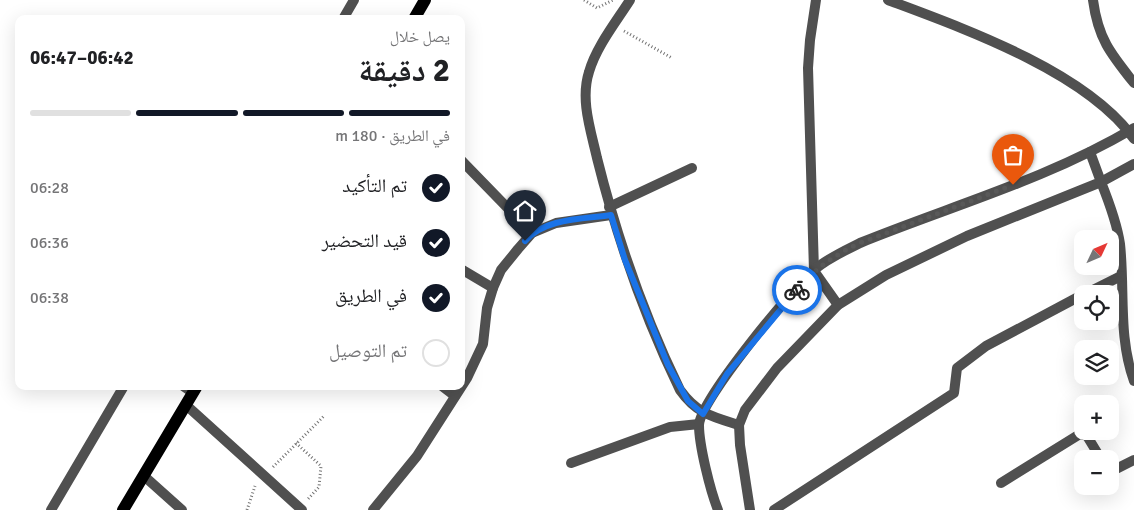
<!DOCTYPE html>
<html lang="ar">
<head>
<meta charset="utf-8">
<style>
	:root { --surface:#fff; --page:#f6f6f6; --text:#202124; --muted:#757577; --line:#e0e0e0; --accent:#111827 }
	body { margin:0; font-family:Signika,"Noto Naskh Arabic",sans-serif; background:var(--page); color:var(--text); direction:rtl; height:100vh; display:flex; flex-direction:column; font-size:19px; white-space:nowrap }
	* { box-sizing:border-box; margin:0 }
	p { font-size:16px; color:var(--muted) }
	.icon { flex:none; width:28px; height:28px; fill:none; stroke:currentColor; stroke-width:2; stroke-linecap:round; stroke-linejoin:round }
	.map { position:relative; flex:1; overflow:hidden; direction:ltr }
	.details { position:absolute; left:15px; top:15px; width:450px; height:375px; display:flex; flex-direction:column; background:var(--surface); border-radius:10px; box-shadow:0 5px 20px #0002; direction:rtl }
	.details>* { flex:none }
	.needle { width:32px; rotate:46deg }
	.controls { position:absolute; left:1074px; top:230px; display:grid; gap:10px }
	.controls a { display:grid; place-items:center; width:45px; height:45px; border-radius:10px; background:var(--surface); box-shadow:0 5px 20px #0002; font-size:25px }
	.pin { position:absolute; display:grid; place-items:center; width:42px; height:42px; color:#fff; margin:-51px -21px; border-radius:50% 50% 50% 0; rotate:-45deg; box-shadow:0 0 5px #0007 }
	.pin .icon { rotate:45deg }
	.courier { position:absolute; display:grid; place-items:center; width:50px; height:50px; margin:-25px; border:4px solid #1a73e8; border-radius:50%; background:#fff; color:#222; box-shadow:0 1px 6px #0007 }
	.head em { font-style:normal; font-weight:700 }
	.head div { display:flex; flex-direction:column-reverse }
	.head { display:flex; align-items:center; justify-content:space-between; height:85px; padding:0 15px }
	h1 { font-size:32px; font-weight:700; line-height:38px }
	.bar { display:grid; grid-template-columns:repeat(4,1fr); gap:8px 5px; align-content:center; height:60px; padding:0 15px }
	.bar i { height:6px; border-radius:4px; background:var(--line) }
	.bar .current { background:var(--accent) }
	.bar p { grid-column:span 4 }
	ol { padding:0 15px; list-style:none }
	li { display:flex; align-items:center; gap:15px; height:55px }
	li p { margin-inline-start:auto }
	li .icon { padding:5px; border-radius:50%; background:var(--accent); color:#fff; stroke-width:4 }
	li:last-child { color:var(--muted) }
	li i { width:28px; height:28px; border:2px solid var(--line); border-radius:50% }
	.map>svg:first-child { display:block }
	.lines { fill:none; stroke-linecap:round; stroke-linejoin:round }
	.path { stroke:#727272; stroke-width:3; stroke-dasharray:1 2.5; stroke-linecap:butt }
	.street { stroke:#505050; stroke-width:10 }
	.primary { stroke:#000; stroke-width:12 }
	.done { stroke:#595959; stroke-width:5; stroke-dasharray:0 9 }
	.route { stroke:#1a73e8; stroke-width:6 }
</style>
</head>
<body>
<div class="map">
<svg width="1134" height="510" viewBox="0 0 1134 510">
	<rect width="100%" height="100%" fill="#fff"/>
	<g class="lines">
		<g class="path">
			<polyline points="584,0 597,8 613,0"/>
			<polyline points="624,31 672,58"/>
			<polyline points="296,443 321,466 319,487 308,499"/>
			<polyline points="273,467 324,416"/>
			<polyline points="247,510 255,486"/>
		</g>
		<g class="street">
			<path d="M630,0c-14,22 -34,47 -41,72 -9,28 2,59 8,86 20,80 47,158 83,232 17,24 33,27 59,35"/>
			<polyline points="816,0 810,40 808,68 814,271 838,305"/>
			<path d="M888,0c75,28 199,72 246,139"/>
			<path d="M1093,0c5,38 17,53 41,83"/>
			<polyline points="343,19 354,0"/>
			<polyline points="461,160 532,233"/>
			<path d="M1134,164l-33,18c8,20 16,41 19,62 5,46 -2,93 14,137"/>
			<polyline points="609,207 692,168"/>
			<polyline points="461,269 493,288"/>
			<polyline points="1085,294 1121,276"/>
			<polyline points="183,386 193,393"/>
			<polyline points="442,386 455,396"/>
			<polyline points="186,405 302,510"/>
			<polyline points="571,463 670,427 699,424"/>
			<polyline points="1110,469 1116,469 1134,460"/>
			<polyline points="144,476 182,510"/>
			<polyline points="1001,483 1080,434 1087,436 1101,459"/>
			<polyline points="51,510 124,386"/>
			<polyline points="373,510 417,456 467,378 483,344 487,308 493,288 501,270 518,249 532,233 556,223 611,215"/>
			<path d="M718,510c-8,-20 -19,-65 -19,-85 1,-25 93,-136 115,-155 14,-12 30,-19 46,-27 91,-37 188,-64 274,-115"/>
			<polyline points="750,510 740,445 739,425 745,410 777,368 838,305 886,275 967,236 1101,182 1090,152"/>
			<polyline points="774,510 954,393 957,368 986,346 1082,295"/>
		</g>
		<g class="primary">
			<polyline points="414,19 425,0"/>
			<polyline points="123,510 197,386"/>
		</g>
	</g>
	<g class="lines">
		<path class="done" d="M797,290c18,-21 37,-35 63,-47l153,-58"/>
		<path class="route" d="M525,241c19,-23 59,-22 86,-26l14,45 43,105 20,36 15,13 24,-40 70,-84"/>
	</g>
</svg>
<div class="controls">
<a><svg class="needle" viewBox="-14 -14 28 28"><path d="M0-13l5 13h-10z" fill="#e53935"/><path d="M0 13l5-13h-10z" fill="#757577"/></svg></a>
<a><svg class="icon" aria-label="locate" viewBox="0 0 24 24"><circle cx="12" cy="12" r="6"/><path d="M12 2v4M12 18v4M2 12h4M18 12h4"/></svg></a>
<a><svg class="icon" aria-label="layers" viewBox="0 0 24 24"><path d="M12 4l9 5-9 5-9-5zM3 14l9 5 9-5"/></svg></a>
<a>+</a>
<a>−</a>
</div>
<div class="pin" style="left:1013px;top:185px;background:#ea580c"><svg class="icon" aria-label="bag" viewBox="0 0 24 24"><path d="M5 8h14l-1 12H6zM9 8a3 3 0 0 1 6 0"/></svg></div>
<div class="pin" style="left:525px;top:241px;background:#1f2937"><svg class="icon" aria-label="home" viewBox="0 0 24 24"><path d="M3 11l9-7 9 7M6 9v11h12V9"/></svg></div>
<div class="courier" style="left:797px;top:290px"><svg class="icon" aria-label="bike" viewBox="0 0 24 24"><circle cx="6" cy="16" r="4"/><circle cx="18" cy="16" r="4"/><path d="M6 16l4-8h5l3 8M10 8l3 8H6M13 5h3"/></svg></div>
<section class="details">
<div class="head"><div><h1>2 دقيقة</h1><p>يصل خلال</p></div><em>06:42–06:47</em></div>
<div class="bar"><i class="current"></i><i class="current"></i><i class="current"></i><i></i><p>في الطريق · 180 m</p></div>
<ol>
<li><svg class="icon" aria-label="check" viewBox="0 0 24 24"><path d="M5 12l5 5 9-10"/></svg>تم التأكيد<p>06:28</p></li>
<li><svg class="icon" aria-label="check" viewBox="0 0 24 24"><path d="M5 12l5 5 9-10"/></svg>قيد التحضير<p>06:36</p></li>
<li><svg class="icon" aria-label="check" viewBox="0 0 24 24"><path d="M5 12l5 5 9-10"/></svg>في الطريق<p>06:38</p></li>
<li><i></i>تم التوصيل</li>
</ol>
</section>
</div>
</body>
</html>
